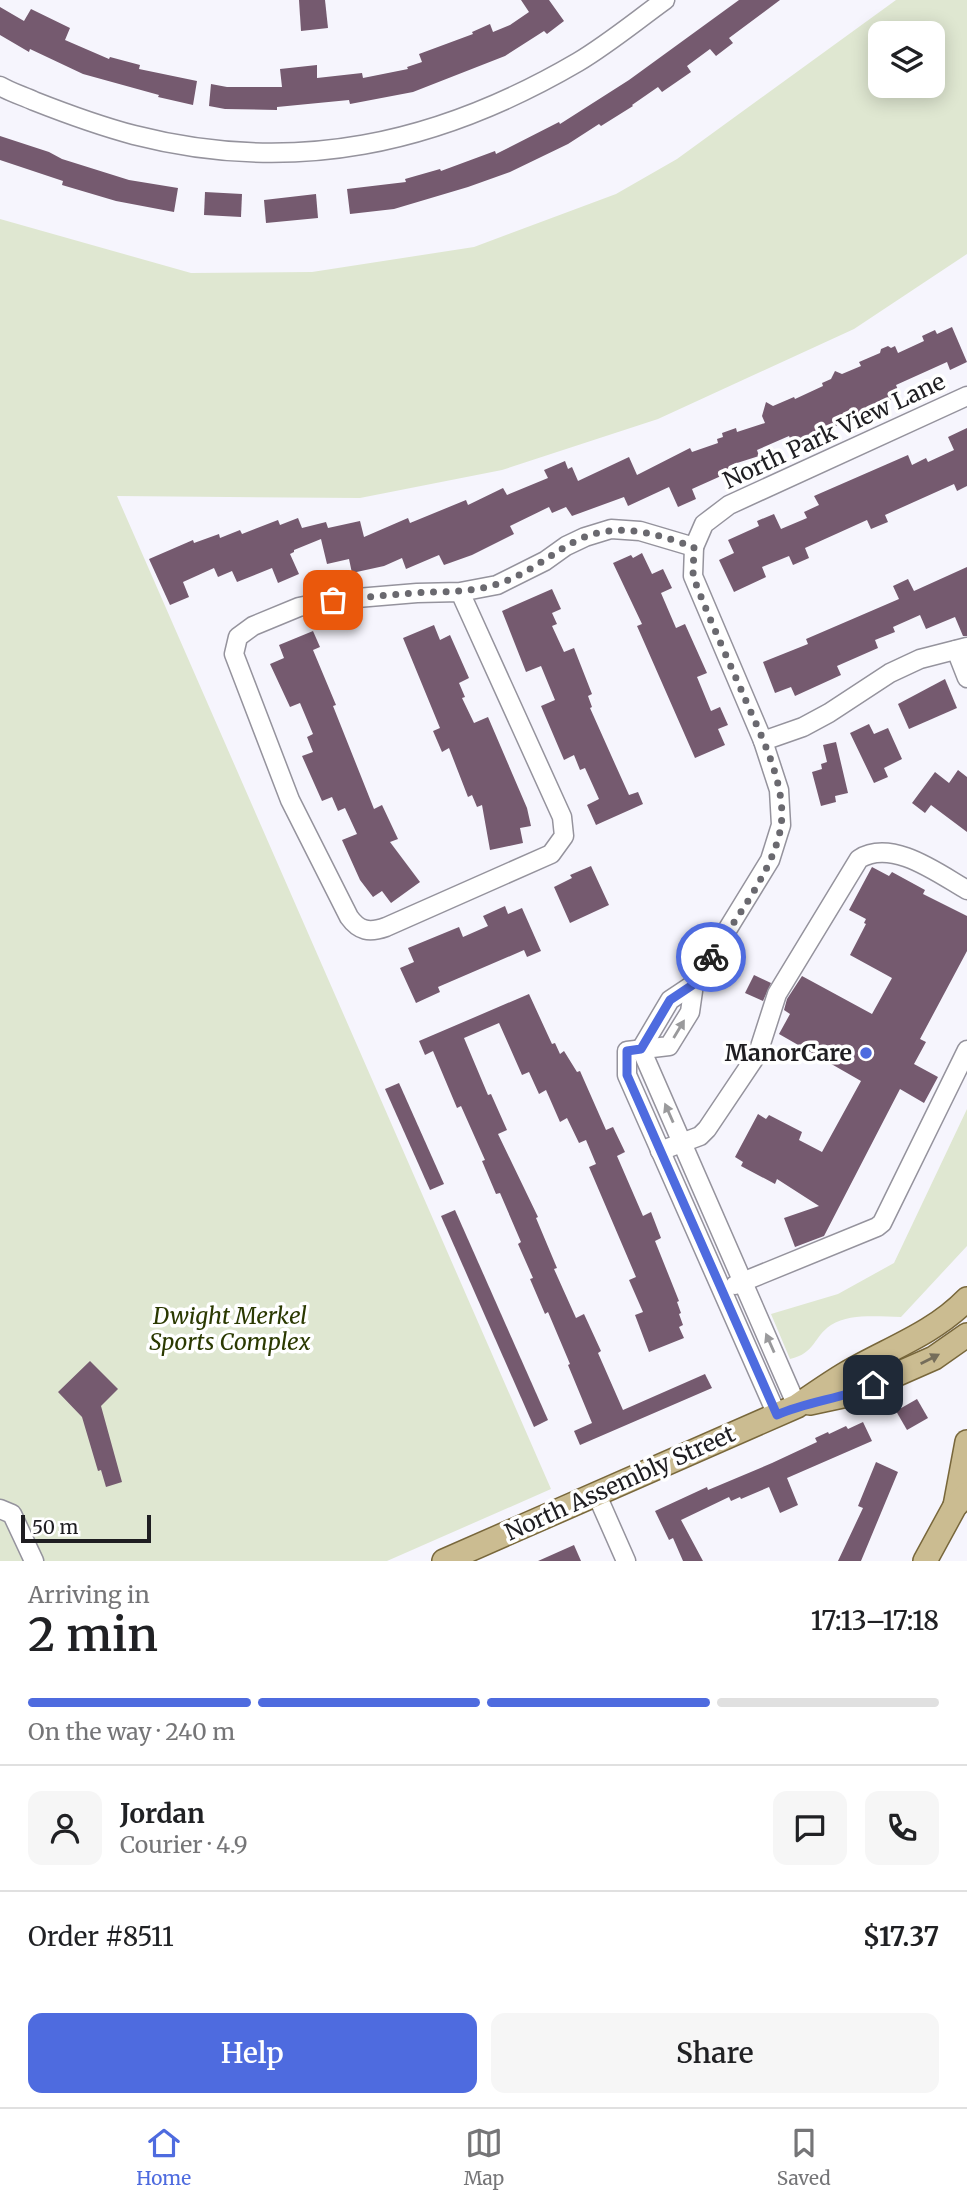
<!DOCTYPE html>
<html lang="en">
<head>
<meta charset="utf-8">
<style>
	:root { --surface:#fff; --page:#f6f6f6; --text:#202124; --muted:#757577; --line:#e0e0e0; --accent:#4e6bdf }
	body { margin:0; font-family:Merriweather,serif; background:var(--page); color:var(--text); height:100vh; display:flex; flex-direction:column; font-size:26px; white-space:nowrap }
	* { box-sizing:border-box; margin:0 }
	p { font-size:23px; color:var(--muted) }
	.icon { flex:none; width:38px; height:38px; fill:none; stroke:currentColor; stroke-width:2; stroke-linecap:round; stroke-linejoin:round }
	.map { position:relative; height:1561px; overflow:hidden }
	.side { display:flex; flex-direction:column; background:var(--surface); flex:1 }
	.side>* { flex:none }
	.fabs { position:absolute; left:868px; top:21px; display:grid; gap:14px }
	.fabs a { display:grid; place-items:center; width:77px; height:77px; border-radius:14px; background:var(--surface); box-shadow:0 4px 18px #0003; font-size:35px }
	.scale { position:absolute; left:21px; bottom:18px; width:130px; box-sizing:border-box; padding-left:7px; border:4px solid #1f1e22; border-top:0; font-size:19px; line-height:24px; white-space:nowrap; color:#1f1e22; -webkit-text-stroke:5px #fff; paint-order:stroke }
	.pin { position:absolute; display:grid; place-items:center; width:60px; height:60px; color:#fff; margin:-30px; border-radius:14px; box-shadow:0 4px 10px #0006 }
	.courier { position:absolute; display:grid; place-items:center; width:70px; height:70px; margin:-35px; border:5px solid #4e6bdf; border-radius:50%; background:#fff; color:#222; box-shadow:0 2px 9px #0007 }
	.head em { font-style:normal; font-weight:600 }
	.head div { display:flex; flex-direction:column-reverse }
	.head { display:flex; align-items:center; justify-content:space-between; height:119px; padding:0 28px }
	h1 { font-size:46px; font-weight:600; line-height:52px }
	.bar { display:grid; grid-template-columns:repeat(4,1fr); gap:10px 7px; align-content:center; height:84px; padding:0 28px }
	.bar i { height:9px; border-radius:5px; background:var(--line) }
	.bar .active { background:var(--accent) }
	.bar p { grid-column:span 4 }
	.line { display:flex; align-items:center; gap:18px; padding:0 28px; border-top:2px solid var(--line) }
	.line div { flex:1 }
	.round { display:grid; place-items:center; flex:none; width:74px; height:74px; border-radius:14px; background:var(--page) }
	.button { display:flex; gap:14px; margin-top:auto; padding:14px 28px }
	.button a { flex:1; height:80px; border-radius:14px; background:var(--accent); color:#fff; font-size:28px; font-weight:600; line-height:80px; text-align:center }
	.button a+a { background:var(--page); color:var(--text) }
	.tab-bar { display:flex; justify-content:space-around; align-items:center; height:98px; border-top:2px solid var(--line); background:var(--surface); font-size:19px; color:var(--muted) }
	.tab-bar a { display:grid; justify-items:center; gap:4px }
	.tab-bar .active { color:var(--accent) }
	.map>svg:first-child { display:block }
	.green { fill:#dfe7d1; fill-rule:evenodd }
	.building { fill:#755a6f }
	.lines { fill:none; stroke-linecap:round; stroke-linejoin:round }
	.minor-casing { stroke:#95939d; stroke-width:21 }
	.major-casing { stroke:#78673b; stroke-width:26 }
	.minor { stroke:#fff; stroke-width:18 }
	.major { stroke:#cbbc91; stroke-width:23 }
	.oneway { fill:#9a9a9c }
	.oneway2 { fill:#756d5a }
	.done { stroke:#6a696f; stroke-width:7; stroke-dasharray:0 12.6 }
	.route { stroke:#4e6bdf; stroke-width:9 }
	.poi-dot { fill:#4e6bdf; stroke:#fff; stroke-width:2.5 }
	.labels { text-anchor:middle; stroke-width:7; stroke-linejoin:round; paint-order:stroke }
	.street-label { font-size:23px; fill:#1f1e22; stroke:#fff }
	.poi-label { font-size:23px; font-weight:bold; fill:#1f1e22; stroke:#fff; text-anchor:end }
	.park-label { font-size:23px; font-style:italic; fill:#2b3901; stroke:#fff }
</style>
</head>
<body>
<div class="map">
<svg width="967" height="1561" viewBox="0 0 967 1561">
	<rect width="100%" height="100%" fill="#f6f5fd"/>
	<g class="green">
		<path d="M896,0h71v254l-113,75 -196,90 -156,51 -142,28 -243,-2 434,993 -164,72h-387v-1342l191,54 121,-1 162,-25 142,-53 61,-35zM880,33h53v53h-53z"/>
		<path d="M967,1109v137l-66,71c-22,0 -50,-4 -70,8 -18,12 -15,28 -41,34l-19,-45 67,-20 56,-31z"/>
	</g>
	<g class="building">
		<polygon points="299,0 325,0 328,28 301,31"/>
		<polygon points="521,0 549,0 564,21 547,34 544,31 505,56 413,92 350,104 349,100 277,107 277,110 225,109 209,106 211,84 227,87 282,87 280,69 317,65 317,78 362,73 363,78 408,69 407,67 422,62 419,54 473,34 472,32 490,24 493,32 510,25 529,12"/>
		<polygon points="739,0 780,0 729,38 733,43 716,56 710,49 687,66 691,72 662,92 658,87 632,105 633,106 601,126 599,124 568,144 510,172 468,187 394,209 350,214 347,189 406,182 405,179 440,169 441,171 495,151 496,154 559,122 560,124 629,80"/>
		<polygon points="0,7 24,21 31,9 70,28 65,40 109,59 110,57 140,65 139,69 197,81 193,105 158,97 159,95 83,74 30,49 29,52 0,35"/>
		<polygon points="0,136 49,152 62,159 129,180 178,188 174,212 116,201 62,185 63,181 0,160"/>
		<polygon points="205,192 242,194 241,217 204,215"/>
		<polygon points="316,194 318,218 266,223 264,200"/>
		<polygon points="952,327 967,362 950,370 947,362 896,385 900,395 807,440 806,438 793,445 789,436 757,450 759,456 737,463 740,471 721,478 721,476 692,489 696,499 678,507 669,487 628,506 624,497 572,516 566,507 552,513 549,507 510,526 514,534 472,555 444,565 439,555 406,569 402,558 384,566 352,573 349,559 327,564 321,539 294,550 294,552 290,554 299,574 278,583 272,568 237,582 232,571 218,577 214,568 183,582 189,597 170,605 149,559 193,540 194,543 219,534 220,538 240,530 242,534 278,520 280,525 298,518 302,528 326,522 328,528 360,521 364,537 408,518 410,523 466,500 468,505 503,488 507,495 548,478 544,470 565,461 568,469 572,467 578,481 629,457 637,475 690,448 692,452 718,443 717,439 723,437 722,433 736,428 737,432 765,423 762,416 766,402 773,406 794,397 795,399 823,386 822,383 831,379 835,371 842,374 861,366 859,362 880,353 881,349 888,346 891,348 895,346 898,353 924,341 922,336 935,330 937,334"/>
		<polygon points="967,428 967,486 957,491 954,484 885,515 888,522 871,529 867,520 805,548 809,558 793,565 789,556 762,567 766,577 734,592 719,560 734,553 728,540 759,526 757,521 774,514 781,529 807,518 804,512 819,505 814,496 908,455 912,465 926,458 928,462 954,450 948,437"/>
		<polygon points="642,553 652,574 663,569 672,588 661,593 676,628 685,624 707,673 697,677 711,711 720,707 728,725 718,729 725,745 695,758 637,626 642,624 613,563 631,555 633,558"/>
		<polygon points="967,567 967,636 963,636 955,617 926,629 920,615 893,627 895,632 875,640 878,648 837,666 841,675 795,696 791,687 775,693 763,662 808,644 806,639 899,599 893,586 908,579 914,591"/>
		<polygon points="552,589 561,609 552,613 557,624 552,626 564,652 574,648 592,694 588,696 592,707 590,708 615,764 629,795 638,792 643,804 596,825 587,805 599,799 585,768 580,770 574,755 564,760 541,706 555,700 541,666 526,672 502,611"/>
		<polygon points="434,625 440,640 450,635 469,678 459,683 465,697 462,698 474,723 488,717 527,808 531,826 520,828 523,843 490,850 482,805 477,807 472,795 468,797 449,748 442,752 433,731 440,728 403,638"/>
		<polygon points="313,631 320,647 313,650 336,705 333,706 374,809 382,805 398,839 390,842 420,882 391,903 382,891 373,897 360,880 342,840 357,834 345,808 338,811 332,797 322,801 302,756 313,752 307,737 313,734 300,703 290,707 270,664 284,658 279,645"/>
		<polygon points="945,679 957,708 909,729 898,704"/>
		<polygon points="869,724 874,734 888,728 902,759 884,768 888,777 874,783 850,733"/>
		<polygon points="836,742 848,793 835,796 836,802 821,806 812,772 822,769 821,764 827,762 823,745"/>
		<polygon points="958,770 967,777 967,832 931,805 925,813 912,803 935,772 949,783"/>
		<polygon points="591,866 609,905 570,923 554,887 572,878 570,875"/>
		<polygon points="872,867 889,876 892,872 925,890 923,894 967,916 967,951 920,1039 926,1042 914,1064 938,1077 924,1103 900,1089 824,1236 795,1247 784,1218 819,1206 777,1179 775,1184 741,1166 743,1162 735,1157 758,1114 766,1119 769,1115 802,1132 799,1140 822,1152 861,1081 779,1034 790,1014 784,1010 787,999 802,976 872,1014 892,978 850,955 866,924 864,923 866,919 849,910"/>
		<polygon points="505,906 508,914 522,908 541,951 527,957 524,950 438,987 440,992 416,1003 400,968 414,962 408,948 459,927 463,937 488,926 483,916"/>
		<polygon points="754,975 771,983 763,1001 745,993"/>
		<polygon points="529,994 552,1044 555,1043 560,1054 564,1051 577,1072 580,1071 606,1130 613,1127 625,1152 617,1156 643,1216 651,1212 661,1238 655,1241 679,1301 677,1302 681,1313 679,1314 683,1325 679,1327 684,1338 649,1352 635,1315 643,1312 629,1280 636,1277 589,1167 596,1164 586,1140 579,1143 567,1118 560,1122 546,1090 539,1094 529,1072 522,1075 499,1023 464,1038 488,1095 491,1094 507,1130 498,1134 538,1217 536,1218 557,1268 554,1269 576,1318 584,1314 601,1351 598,1353 623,1410 705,1374 712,1388 580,1445 574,1431 592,1423 568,1365 570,1364 548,1312 545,1314 530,1279 533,1278 518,1244 521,1242 500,1193 496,1194 482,1161 485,1160 461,1106 457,1108 433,1051 425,1055 419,1041"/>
		<polygon points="399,1083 444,1184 430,1190 385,1089"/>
		<polygon points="455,1210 548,1420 534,1427 441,1216"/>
		<polygon points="90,1361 118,1389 101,1406 122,1482 106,1487 101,1470 98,1471 82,1417 58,1392"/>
		<polygon points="917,1399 928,1418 907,1430 896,1411"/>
		<polygon points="863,1422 872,1441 787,1478 798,1505 780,1513 769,1487 741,1499 740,1497 731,1501 729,1497 681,1520 703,1561 683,1561 673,1538 669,1540 655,1511 707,1487 708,1490 772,1463 817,1442 815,1438 828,1432 829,1434 846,1426 848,1429"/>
		<polygon points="876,1462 898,1472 861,1561 838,1561 863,1508 858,1506"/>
		<polygon points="574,1545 581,1561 538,1561"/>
	</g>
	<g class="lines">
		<defs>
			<g id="minor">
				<path d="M0,86c10,6 23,10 34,15 33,13 66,25 100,34 160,41 304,9 444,-73 30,-18 58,-41 87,-62"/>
				<polyline points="694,547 693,576 763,741 779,790 781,825 770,860 694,984 690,1012 669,1046 627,1051 627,1075 777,1415"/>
				<path d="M460,592l102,225 2,19 -13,18 -165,73c-17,6 -27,4 -37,-10l-59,-117 -56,-146 4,-17 15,-11 46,-19 34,-7 84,-7 43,-1 37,-7 48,-24 21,-15 19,-9 26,-8 29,2 54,16 10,-23 25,-19 238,-109"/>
				<polyline points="956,650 967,678"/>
				<polyline points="763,741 803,727 829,713 890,673 920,659 967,647"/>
				<polyline points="641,1049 797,1406"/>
				<polyline points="641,1049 670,1000 694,984"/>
				<path d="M660,1151l40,-15 7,-7 51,-76 19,-59 82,-135c33,-21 80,15 108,31"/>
				<polyline points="735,1285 877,1227 882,1223 967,1050"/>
				<polyline points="596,1493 626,1561"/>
				<polyline points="0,1509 12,1514 34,1561"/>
			</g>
			<g id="major">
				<polyline points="810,1403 852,1394 934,1358 967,1335"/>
				<polyline points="955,1506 967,1442"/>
				<path d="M444,1561l353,-155c16,-11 33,-23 50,-33 41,-24 86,-39 120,-74"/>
				<polyline points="925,1561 955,1506 967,1494"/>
			</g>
		</defs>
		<use href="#minor" class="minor-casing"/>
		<use href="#major" class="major-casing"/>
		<use href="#minor" class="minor"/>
		<use href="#major" class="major"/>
	</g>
	<defs><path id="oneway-solid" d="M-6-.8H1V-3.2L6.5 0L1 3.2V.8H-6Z" transform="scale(1.75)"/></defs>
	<g class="oneway">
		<use href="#oneway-solid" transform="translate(679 1029) rotate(-59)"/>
		<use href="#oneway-solid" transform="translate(669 1113) rotate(-114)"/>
		<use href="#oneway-solid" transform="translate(770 1343) rotate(-114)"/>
	</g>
	<use class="oneway2" href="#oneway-solid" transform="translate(930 1359) rotate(-27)"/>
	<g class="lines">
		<path class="done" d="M333,600c27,-2 54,-5 81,-7 28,-2 53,0 80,-8 26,-7 48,-24 71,-38 45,-28 83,-16 129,0l-1,29c15,40 33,79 50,118 16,38 44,90 38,132 -7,44 -46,93 -70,131"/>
		<path class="route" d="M711,957l-17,27 -24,16 -29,49 -14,2v24l150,340c31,-14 64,-16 96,-30"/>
	</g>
	<circle class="poi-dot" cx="866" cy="1053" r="7"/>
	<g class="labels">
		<g class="street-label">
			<text transform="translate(834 431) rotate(-25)" y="8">North Park View Lane</text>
			<text transform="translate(620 1483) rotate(-24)" y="8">North Assembly Street</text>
		</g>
		<g class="poi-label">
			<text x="852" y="1061">ManorCare</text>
		</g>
		<g class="park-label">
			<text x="230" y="1324">Dwight Merkel<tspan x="230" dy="26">Sports Complex</tspan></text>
		</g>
	</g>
</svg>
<div class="fabs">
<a><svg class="icon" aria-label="layers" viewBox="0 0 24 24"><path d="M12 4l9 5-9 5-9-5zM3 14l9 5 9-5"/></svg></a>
</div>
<div class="scale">50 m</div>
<div class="pin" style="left:333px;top:600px;background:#ea580c"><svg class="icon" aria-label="bag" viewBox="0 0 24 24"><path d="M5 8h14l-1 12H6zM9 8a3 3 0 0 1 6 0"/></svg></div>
<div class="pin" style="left:873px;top:1385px;background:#1f2937"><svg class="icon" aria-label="home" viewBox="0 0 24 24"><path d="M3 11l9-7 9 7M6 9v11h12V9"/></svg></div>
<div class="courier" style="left:711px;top:957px"><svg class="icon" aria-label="bike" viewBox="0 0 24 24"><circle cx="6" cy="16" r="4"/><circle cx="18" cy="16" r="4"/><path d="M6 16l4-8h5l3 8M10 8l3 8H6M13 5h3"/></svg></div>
</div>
<section class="side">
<div class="head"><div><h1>2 min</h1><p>Arriving in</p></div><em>17:13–17:18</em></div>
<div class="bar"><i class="active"></i><i class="active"></i><i class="active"></i><i></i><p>On the way · 240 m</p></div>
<div class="line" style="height:126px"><a class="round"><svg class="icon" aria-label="person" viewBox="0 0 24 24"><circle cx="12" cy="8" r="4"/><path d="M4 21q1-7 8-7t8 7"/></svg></a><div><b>Jordan</b><p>Courier · 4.9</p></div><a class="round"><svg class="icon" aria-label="chat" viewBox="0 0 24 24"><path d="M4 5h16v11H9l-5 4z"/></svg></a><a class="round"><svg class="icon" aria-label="phone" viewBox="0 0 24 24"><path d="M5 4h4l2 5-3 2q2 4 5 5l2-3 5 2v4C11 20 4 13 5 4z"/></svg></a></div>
<div class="line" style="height:91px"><div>Order #8511</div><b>$17.37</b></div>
<div class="button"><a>Help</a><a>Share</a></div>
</section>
<nav class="tab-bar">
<a class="active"><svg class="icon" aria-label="home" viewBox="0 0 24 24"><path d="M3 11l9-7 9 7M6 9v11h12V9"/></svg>Home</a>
<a><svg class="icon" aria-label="map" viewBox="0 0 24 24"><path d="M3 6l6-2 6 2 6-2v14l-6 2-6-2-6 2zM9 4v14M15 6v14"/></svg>Map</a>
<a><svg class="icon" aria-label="saved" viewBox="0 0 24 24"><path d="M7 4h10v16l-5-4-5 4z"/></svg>Saved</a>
</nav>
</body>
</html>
